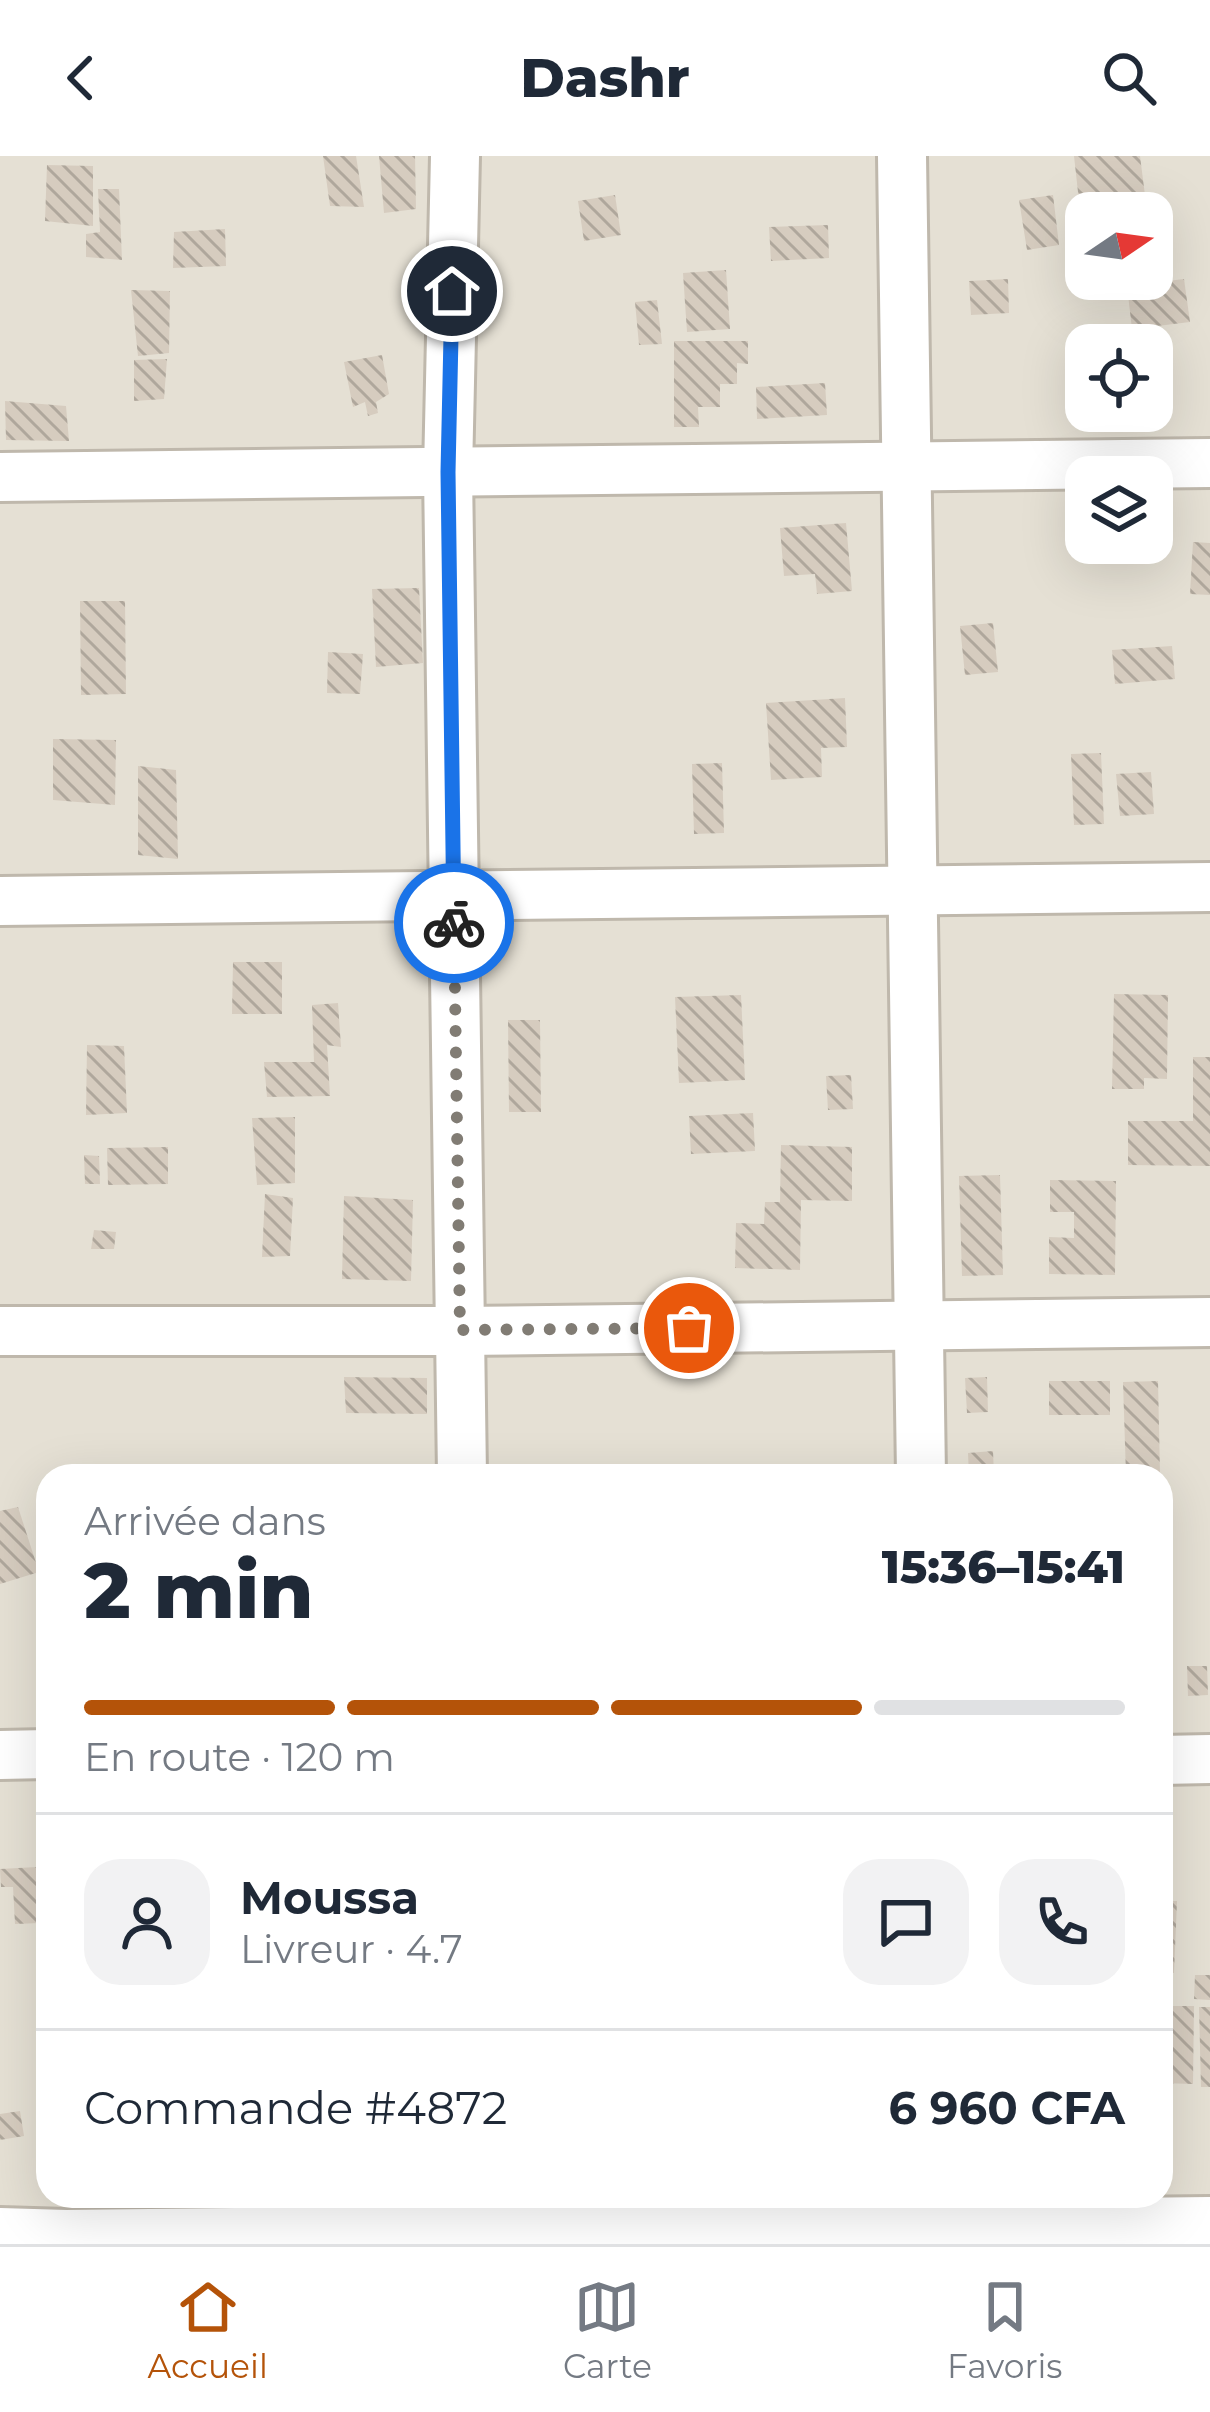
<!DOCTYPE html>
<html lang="fr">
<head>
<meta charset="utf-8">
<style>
	:root { --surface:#fff; --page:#f2f2f3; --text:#1f2937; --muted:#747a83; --line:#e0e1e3; --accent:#b45309 }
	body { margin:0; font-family:Montserrat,sans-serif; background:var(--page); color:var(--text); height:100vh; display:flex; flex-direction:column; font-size:45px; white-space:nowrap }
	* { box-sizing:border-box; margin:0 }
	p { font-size:39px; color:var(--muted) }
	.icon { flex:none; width:66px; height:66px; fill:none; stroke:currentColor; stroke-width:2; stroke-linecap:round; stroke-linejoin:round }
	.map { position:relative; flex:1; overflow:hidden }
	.drawer { position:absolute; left:36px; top:1308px; width:1137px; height:744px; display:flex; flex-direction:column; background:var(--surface); border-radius:36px; box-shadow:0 12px 48px #0002 }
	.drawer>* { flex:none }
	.needle { width:78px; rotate:77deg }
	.tools { position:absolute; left:1065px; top:36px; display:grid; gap:24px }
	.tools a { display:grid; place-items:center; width:108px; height:108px; border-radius:24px; background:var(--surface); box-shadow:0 12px 48px #0002; font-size:60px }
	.pin { position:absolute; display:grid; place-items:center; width:102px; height:102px; color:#fff; margin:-51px; border:6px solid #fff; border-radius:50%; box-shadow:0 3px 12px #0007 }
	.courier { position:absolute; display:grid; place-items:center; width:120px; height:120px; margin:-60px; border:9px solid #1a73e8; border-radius:50%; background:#fff; color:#222; box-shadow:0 3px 15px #0007 }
	.overview em { font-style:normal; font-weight:800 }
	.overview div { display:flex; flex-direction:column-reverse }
	.overview { display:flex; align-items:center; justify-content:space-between; height:204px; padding:0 48px }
	h1 { font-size:78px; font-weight:800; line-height:90px }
	.bar { display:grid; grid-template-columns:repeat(4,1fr); gap:18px 12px; align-content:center; height:144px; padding:0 48px }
	.bar i { height:15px; border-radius:9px; background:var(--line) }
	.bar .selected { background:var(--accent) }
	.bar p { grid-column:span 4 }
	.line { display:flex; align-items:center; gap:30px; padding:0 48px; border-top:3px solid var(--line) }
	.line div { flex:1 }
	.round { display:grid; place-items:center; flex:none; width:126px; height:126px; border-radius:36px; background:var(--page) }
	header { display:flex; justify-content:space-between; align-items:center; height:156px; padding:0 48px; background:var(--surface); font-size:54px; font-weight:800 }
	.menu { display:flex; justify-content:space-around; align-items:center; height:168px; border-top:3px solid var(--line); background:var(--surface); font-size:33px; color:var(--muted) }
	.menu a { display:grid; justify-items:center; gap:6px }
	.menu .selected { color:var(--accent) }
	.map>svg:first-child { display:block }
	.residential { fill:#e5e0d4; fill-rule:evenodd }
	.building { fill:url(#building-back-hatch) }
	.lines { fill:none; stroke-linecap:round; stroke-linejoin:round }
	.minor-casing { stroke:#bfb8ac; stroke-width:54 }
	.minor { stroke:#fff; stroke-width:48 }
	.done { stroke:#817c74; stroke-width:12; stroke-dasharray:0 21.6 }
	.route { stroke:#1a73e8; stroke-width:15 }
</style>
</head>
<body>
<header><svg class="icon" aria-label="back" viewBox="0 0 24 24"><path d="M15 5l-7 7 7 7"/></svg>Dashr<svg class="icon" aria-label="search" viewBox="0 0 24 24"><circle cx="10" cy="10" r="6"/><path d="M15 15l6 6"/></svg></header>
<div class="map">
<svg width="1210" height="2088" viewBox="0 0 1210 2088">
	<defs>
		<pattern id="building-back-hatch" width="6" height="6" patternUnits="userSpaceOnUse" patternTransform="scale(3)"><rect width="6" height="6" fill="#d6ccbf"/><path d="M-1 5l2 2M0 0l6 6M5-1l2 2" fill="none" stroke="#afa79c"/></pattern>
	</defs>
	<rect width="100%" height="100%" fill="#f2eee6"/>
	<path class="residential" d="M0,0h1210v2088h-1210zM1086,57h66v66h-66zM1086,189h66v66h-66zM1086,321h66v66h-66zM48,1320h1113v720h-1113z"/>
	<g class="building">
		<polygon points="323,0 356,0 364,51 330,50"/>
		<polygon points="379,0 415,0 416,53 384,57"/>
		<polygon points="1074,0 1140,0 1147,55 1086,57 1086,62 1081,63"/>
		<polygon points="47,9 93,10 93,70 45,65"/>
		<polygon points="98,33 119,33 122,104 86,101 86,78 100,76"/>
		<polygon points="615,39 621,79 584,85 578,45"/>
		<polygon points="1053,39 1059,89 1027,94 1019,44"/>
		<polygon points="828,69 829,102 771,105 769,71"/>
		<polygon points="225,73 226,110 173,112 174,76"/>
		<polygon points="726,114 730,173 687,176 683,117"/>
		<polygon points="1008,123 1009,157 971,159 969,125"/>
		<polygon points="1184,123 1190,166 1132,173 1127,130"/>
		<polygon points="131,134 170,135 169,197 138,200"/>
		<polygon points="657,144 662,188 639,189 635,146"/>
		<polygon points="1079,183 1139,183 1139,189 1086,189 1086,255 1080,255"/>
		<polygon points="674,185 748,185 748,208 737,207 737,228 720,228 720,251 698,251 699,271 674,271"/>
		<polygon points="382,199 389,238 376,246 378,257 368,260 365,246 353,251 344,206"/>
		<polygon points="167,203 164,243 134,245 134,204"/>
		<polygon points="825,227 827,259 757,263 756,231"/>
		<polygon points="5,245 66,250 69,285 6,284"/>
		<polygon points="846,367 852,435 817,438 815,418 784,420 780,372"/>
		<polygon points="1193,386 1210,387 1210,439 1190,438"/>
		<polygon points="419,432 423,507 376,511 372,433"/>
		<polygon points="80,445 125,445 126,538 81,539"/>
		<polygon points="993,467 998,516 965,519 960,470"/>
		<polygon points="1172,490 1175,523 1115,528 1112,494"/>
		<polygon points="328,496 363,498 360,538 327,537"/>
		<polygon points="845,542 847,591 821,592 822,621 771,624 766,547"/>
		<polygon points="53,583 116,584 115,649 53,644"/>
		<polygon points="1101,597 1104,668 1074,669 1071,598"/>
		<polygon points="722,607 724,677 694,678 692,608"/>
		<polygon points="138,610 176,614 178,703 138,699"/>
		<polygon points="1151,616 1154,658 1120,660 1116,618"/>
		<polygon points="233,806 282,806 282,858 232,858"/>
		<polygon points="1114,838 1168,839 1167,923 1144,922 1144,933 1112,933"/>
		<polygon points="741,839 745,924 679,927 675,841"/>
		<polygon points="338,847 341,891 327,889 330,940 267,941 264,906 314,906 312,849"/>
		<polygon points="508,864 540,864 541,956 509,956"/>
		<polygon points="87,889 124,890 127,957 86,959"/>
		<polygon points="1193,901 1210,901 1210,1010 1128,1009 1128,965 1193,965"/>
		<polygon points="851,919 853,953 828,954 826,920"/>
		<polygon points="753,957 755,995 691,998 689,960"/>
		<polygon points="295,961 295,1027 257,1029 252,962"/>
		<polygon points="781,989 852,991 852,1045 801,1044 800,1114 735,1112 736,1067 764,1068 765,1046 780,1046"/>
		<polygon points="168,991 168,1028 108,1029 107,992"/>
		<polygon points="84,999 99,1000 100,1028 85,1028"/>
		<polygon points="1000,1019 1003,1119 962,1120 959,1020"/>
		<polygon points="1050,1024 1116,1025 1115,1119 1049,1118 1049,1081 1074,1082 1074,1056 1050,1056"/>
		<polygon points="265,1038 293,1042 290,1100 262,1101"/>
		<polygon points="344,1040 413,1044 411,1125 342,1123"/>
		<polygon points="94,1074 116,1076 114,1093 91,1093"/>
		<polygon points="344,1221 427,1222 427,1258 346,1257"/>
		<polygon points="987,1221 988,1256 967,1257 965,1222"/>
		<rect x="1049" y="1225" width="61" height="34"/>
		<polygon points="1158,1225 1160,1318 1126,1319 1123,1226"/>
		<polygon points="993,1295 994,1320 969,1320 968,1297"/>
		<polygon points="18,1351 39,1416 0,1428 0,1355"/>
		<polygon points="1187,1510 1207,1510 1208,1539 1188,1540"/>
		<polygon points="37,1711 40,1767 15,1768 13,1731 1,1731 0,1713"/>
		<polygon points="1161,1745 1177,1745 1174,1817 1161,1816"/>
		<polygon points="1195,1819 1210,1819 1210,1844 1194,1843"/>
		<polygon points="1161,1850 1194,1850 1193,1928 1161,1927"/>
		<polygon points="1199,1851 1210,1851 1210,1931 1201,1931"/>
		<polygon points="20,1955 24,1980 0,1984 0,1958"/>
	</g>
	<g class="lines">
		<defs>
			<g id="minor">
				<polyline points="455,0 448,316 462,1320"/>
				<polyline points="902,0 921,1320"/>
				<polyline points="0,321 1210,307"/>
				<polyline points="0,745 1210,731"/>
				<polyline points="0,1175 460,1175 1210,1166"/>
				<polyline points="0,1599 48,1598"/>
				<polyline points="1161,1604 1210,1603"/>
				<polyline points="0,2076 66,2078 1210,2065"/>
			</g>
		</defs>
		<use href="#minor" class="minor-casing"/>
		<use href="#minor" class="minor"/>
	</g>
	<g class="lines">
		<polyline class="done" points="454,767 460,1174 689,1172"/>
		<polyline class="route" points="452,135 448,316 454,767"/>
	</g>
</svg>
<div class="tools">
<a><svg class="needle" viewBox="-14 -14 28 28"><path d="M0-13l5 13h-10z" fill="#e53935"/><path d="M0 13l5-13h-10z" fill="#747a83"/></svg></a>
<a><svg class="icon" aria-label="locate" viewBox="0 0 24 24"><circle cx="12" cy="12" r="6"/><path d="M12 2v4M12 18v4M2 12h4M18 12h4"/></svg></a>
<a><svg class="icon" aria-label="layers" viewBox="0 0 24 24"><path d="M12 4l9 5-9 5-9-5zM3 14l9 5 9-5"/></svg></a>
</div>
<div class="pin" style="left:689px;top:1172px;background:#ea580c"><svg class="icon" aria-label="bag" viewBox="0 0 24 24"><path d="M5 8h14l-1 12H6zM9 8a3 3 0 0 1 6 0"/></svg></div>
<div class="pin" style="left:452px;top:135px;background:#1f2937"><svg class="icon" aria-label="home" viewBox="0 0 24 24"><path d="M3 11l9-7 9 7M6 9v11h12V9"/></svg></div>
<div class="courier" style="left:454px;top:767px"><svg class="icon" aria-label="bike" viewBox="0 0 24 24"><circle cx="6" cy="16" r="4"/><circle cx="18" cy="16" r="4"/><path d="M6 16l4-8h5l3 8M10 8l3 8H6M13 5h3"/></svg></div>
<section class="drawer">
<div class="overview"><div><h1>2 min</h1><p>Arrivée dans</p></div><em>15:36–15:41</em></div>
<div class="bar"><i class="selected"></i><i class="selected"></i><i class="selected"></i><i></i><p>En route · 120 m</p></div>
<div class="line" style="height:216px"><a class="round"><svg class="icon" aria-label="person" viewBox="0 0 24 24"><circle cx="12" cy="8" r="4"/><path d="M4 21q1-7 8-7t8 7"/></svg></a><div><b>Moussa</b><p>Livreur · 4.7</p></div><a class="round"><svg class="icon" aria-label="chat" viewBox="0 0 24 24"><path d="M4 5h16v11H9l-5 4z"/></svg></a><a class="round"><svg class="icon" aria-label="phone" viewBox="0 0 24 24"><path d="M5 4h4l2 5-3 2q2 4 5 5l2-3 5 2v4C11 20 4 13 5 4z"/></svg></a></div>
<div class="line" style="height:156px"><div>Commande #4872</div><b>6 960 CFA</b></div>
</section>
</div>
<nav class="menu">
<a class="selected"><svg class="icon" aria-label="home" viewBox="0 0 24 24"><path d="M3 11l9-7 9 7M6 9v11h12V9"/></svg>Accueil</a>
<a><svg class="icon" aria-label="map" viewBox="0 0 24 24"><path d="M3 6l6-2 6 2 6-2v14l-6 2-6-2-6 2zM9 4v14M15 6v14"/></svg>Carte</a>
<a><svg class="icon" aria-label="saved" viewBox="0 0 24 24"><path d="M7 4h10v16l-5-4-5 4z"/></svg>Favoris</a>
</nav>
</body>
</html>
